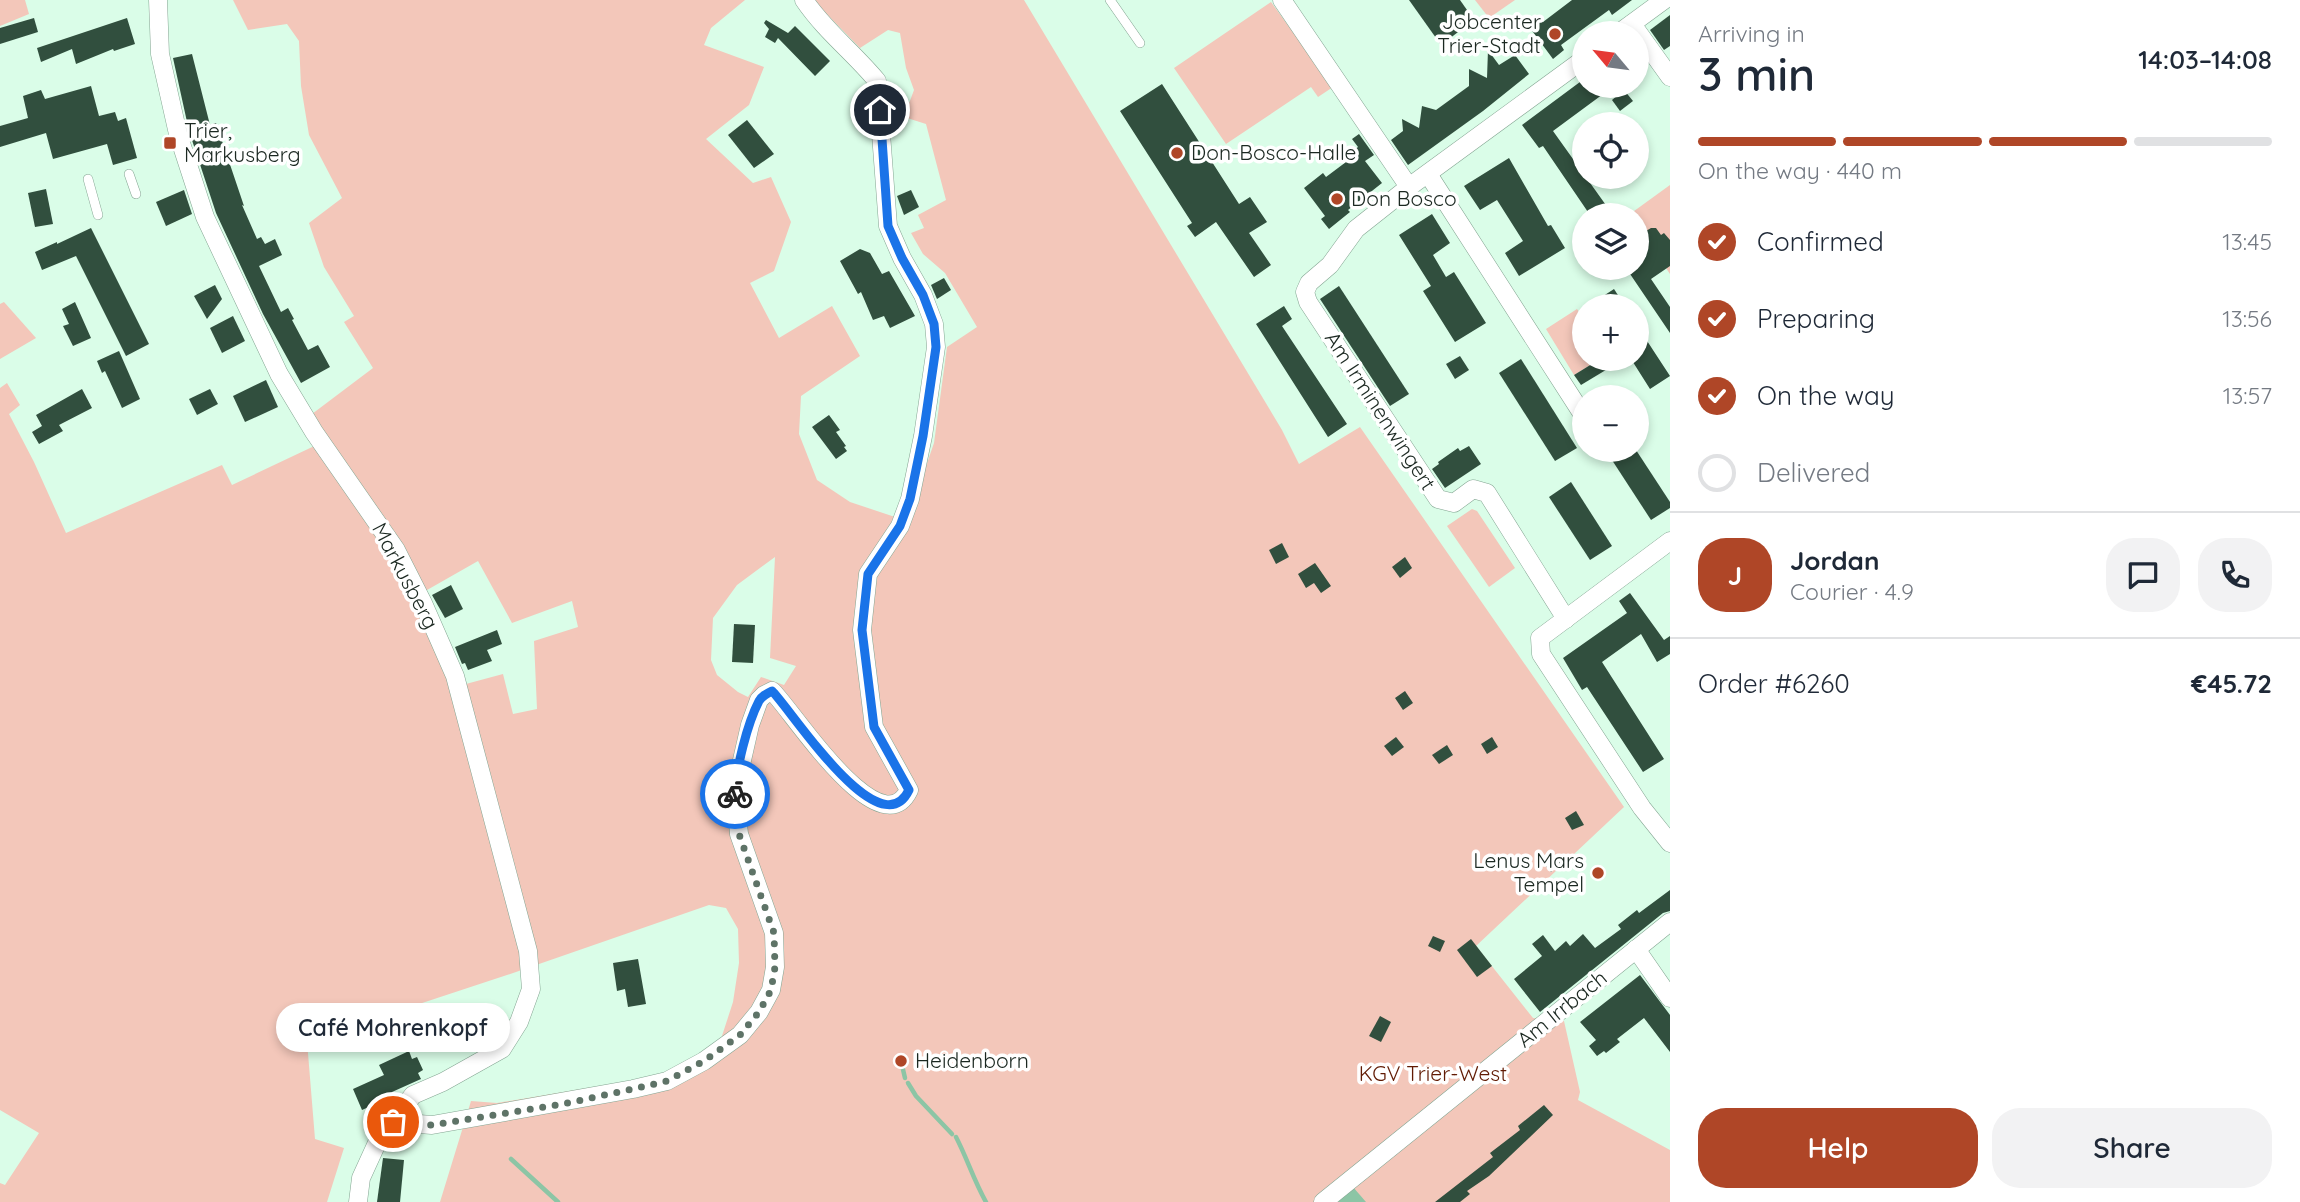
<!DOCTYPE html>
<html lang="en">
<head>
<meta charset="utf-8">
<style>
	:root { --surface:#fff; --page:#f2f2f3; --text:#1f2937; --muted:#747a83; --line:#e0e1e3; --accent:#af4627 }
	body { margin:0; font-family:Quicksand,sans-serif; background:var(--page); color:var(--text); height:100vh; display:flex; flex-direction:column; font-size:26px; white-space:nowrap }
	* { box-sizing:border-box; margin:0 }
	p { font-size:23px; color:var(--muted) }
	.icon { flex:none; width:38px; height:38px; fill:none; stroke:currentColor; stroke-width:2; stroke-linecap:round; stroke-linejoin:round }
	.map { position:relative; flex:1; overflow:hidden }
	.panel { display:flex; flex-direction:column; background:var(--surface); width:630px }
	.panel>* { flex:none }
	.needle { width:46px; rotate:299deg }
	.tools { position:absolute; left:1572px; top:21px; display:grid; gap:14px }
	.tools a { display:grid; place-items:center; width:77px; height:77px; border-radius:50%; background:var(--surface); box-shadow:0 4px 10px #0003; font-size:35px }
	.pin { position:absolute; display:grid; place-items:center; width:60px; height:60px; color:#fff; margin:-30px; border:4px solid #fff; border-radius:50%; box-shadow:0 2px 7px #0007 }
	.courier { position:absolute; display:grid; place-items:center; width:70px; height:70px; margin:-35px; border:5px solid #1a73e8; border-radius:50%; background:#fff; color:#222; box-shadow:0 2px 9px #0007 }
	.bubble { position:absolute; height:49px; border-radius:24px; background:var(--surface); box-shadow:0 4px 10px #0003; font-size:23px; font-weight:600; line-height:49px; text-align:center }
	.overview em { font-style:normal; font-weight:600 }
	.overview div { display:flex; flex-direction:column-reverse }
	.overview { display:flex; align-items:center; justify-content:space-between; height:119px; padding:0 28px }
	h1 { font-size:46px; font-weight:600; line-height:52px }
	.bar { display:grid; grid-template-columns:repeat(4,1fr); gap:10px 7px; align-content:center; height:84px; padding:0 28px }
	.bar i { height:9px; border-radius:5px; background:var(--line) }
	.bar .on { background:var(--accent) }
	.bar p { grid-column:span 4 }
	.line { display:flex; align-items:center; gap:18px; padding:0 28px; border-top:2px solid var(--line) }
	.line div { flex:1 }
	.round { display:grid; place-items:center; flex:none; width:74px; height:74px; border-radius:28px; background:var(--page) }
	ol { padding:0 28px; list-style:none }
	li { display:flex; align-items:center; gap:21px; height:77px }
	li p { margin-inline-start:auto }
	li .icon { padding:7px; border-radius:50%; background:var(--accent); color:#fff; stroke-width:4 }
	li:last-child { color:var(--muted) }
	li i { width:38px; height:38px; border:4px solid var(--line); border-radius:50% }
	.cta { display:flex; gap:14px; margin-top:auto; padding:14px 28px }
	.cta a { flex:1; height:80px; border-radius:28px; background:var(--accent); color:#fff; font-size:28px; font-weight:600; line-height:80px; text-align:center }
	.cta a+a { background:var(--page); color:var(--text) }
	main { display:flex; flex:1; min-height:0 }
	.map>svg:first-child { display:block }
	.green { fill:#f3c7ba; fill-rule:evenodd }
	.water { fill:#8cc5a5 }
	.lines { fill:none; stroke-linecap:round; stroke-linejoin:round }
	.stream { stroke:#8cc5a5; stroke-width:4.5 }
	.building { fill:#314f3e }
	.lane-casing { stroke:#84a592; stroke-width:10 }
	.street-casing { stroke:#84a592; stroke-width:19 }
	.lane { stroke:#fff; stroke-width:9 }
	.street { stroke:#fff; stroke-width:18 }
	.done { stroke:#5e7367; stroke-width:7; stroke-dasharray:0 12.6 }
	.route { stroke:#1a73e8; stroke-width:9 }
	.poi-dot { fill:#af4627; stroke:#fff; stroke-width:2.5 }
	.labels { text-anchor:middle; stroke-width:7; stroke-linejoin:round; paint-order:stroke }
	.poi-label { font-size:21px; fill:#1b2821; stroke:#fff; text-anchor:start }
	.street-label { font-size:21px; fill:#1b2821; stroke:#fff }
	.park-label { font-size:21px; fill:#611b04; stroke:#fff }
</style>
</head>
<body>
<main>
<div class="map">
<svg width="1670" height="1202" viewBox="0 0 1670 1202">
	<rect width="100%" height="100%" fill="#dafde8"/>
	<g class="green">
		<polygon points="0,0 25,0 29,14 0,26"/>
		<path d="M233,0h512l-34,28 -7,17 60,22 -15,38 -43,34 47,44 18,-6 20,45 -17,49 -24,12 29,55 53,-32 28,50 -59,40 -2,38 18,46 33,22 57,19 27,-78 13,-96 30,-20 -32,-54 -22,-19 -12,-21 13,-5 -6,-13 28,-15 -20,-76 -22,-7 10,-27 -8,-22 -6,-35 -12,-3 -28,18 -47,-48h211l258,430 17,34 61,-37 264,380 -148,139 57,72 31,3 16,71 -2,8 92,50v52h-1230l31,-101 26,2 156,-26 39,-17 29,-21 12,-37 6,-39 -1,-34 -12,-21 -17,-3 -193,67 -209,69 8,98 29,9 -17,54h-327v-19l5,2 34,-52 -39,-23v-722l7,-5 13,22 -11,9 25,48 32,71 156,-68 10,20 95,-45 -15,-26 61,-46 -29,-46 10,-6 -30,-49 -15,-44 33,-25 -33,-63 -8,-49 -2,-45 -12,-17 -39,6zM775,557l-5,101 26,8 -12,19 -23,-8 -13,20 -10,-5 -21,-17 -6,-15 2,-42 24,-33zM478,561l34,62 60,-22 6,26 -44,14 3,68 -24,5 -10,-40 -52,14 -38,-90z"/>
		<polygon points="1475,0 1515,0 1489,18"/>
		<polygon points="1271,2 1333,87 1318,97 1311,87 1226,144 1174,68"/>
		<polygon points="1670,185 1670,274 1636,223 1636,215 1630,214"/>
		<polygon points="4,302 36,338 0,359 0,304"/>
		<polygon points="1577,309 1584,319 1584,359 1600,359 1574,375 1546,329"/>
		<polygon points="1472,509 1477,511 1515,568 1489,587 1447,526"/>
	</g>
	<polygon class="water" points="1353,1187 1366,1202 1338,1202"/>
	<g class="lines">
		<g class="stream">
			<polyline points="901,1061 905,1078"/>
			<polyline points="908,1083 916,1096 952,1134"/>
			<path d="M956,1137c11,21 18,44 30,65"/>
			<polyline points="511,1159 558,1202"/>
		</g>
	</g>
	<g class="building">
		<polygon points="1409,0 1460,0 1474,20 1441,45"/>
		<polygon points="1572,0 1632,0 1612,15 1609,10 1561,45 1564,50 1553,59 1527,24 1538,15 1543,22"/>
		<polygon points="1670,15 1670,46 1664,50 1650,30"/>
		<polygon points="34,18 38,32 0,44 0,28"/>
		<polygon points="127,18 135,44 114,51 113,49 76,64 72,49 41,62 37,48"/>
		<polygon points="766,20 788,33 795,26 830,61 815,76 778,38 775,43 765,37 769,29 764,23"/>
		<polygon points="1636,49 1646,63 1636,69"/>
		<polygon points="1488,50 1499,65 1515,55 1529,74 1483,111 1408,165 1391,140 1403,131 1402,119 1419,128 1422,106 1436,110 1469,86 1469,69 1487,78"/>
		<polygon points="192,54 210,125 216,123 244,206 242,205 257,239 261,237 265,244 275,239 282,255 259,266 281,312 288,308 294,319 292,320 308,350 318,345 330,367 301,383 263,314 216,213 189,131 173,58"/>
		<polygon points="1584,79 1584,86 1614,86 1553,131 1613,215 1590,215 1543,146 1539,148 1522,125"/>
		<polygon points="1162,84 1239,204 1250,197 1267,222 1249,233 1271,265 1254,277 1216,222 1195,237 1187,226 1192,223 1120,111"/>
		<polygon points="91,86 99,116 115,112 118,121 126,118 137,158 113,165 107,144 53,159 46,133 0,147 0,126 28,118 23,96 41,90 45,99"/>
		<polygon points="1624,90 1633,101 1620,111 1612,100"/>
		<polygon points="747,120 774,154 754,168 728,135"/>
		<polygon points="1359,134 1374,155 1365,161 1382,183 1348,210 1350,212 1329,229 1321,219 1325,216 1304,188 1323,173 1326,177 1346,162 1344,158 1358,147 1352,139"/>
		<polygon points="1509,158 1548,226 1551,225 1565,248 1519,276 1505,253 1523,241 1497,200 1480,210 1464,186"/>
		<polygon points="46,189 53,224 35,227 28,193"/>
		<polygon points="184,190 192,214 166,226 156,202"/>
		<polygon points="911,190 919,207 904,215 897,196"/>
		<polygon points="1432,214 1450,243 1433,255 1446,277 1454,272 1486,323 1455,342 1423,291 1431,286 1399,235"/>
		<polygon points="91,228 149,344 126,356 76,256 42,270 35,252 57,242 57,244"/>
		<polygon points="1651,228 1656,228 1661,235 1664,233 1670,240 1670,266 1651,279 1670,307 1670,333 1626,268 1636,268 1636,237"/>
		<polygon points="860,249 870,253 882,274 889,271 915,316 890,328 884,316 873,320 861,292 858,294 840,261"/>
		<polygon points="944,278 951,290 937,299 931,285"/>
		<polygon points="215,285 222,299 207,319 194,296"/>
		<polygon points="1339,286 1409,394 1390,406 1320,299"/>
		<polygon points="1614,289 1625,306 1588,306"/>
		<polygon points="75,302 91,338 73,346 63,326 69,324 62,309"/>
		<polygon points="1284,306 1292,319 1282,326 1347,424 1328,437 1256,324"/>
		<polygon points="233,316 245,341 222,353 210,328"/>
		<polygon points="1636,324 1670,376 1650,389 1631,359 1636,359"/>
		<polygon points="119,351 140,399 122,408 105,371 102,373 97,361"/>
		<polygon points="1460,356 1469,370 1455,379 1446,364"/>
		<polygon points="1521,359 1577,448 1555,461 1499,373"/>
		<polygon points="1600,359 1624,359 1581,385 1574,375"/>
		<polygon points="266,380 278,407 245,422 233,396"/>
		<polygon points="82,389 92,408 59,425 63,431 39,444 32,432 42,426 36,415"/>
		<polygon points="210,389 218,404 197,415 189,399"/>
		<polygon points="829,415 840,430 836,432 846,446 844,447 847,451 836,459 812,427"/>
		<polygon points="1469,446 1481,464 1445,488 1432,469 1439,464 1438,462 1458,448 1460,451"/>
		<polygon points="1622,450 1636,450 1670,502 1670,508 1651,520 1610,457"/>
		<polygon points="1571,482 1612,546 1590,560 1549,497"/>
		<polygon points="1282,543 1289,557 1276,564 1269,550"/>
		<polygon points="1405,557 1412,568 1400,578 1392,567"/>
		<polygon points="1315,563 1331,586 1321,593 1314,583 1306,588 1298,574"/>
		<polygon points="451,585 463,609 445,618 432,595"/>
		<polygon points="1630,593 1664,640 1670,636 1670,654 1657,662 1641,634 1602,662 1664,759 1643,772 1587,687 1582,690 1563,658 1627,613 1619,601"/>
		<polygon points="734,624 755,625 753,663 732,662"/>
		<polygon points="497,630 502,644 487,650 492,661 468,670 465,663 462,664 455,647"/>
		<polygon points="1405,691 1413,703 1403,710 1395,698"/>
		<polygon points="1396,737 1404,747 1392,756 1384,746"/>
		<polygon points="1492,737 1498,747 1487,754 1481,744"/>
		<polygon points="1447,745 1453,755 1439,764 1432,755"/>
		<polygon points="1576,811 1584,825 1572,830 1565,818"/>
		<polygon points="1553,853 1561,862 1551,872 1543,863"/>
		<polygon points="1670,890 1670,911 1663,913 1540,1012 1514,979 1542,956 1532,944 1543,935 1555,951 1566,941 1570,946 1583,934 1595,948 1621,929 1618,925 1637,910 1639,913"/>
		<polygon points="1433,936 1445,941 1440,952 1428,946"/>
		<polygon points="1471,939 1492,966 1477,977 1457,950"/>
		<polygon points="638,959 646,1004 628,1007 625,989 617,991 613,963"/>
		<polygon points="1640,975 1670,1015 1670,1052 1644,1018 1617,1039 1620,1042 1606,1053 1604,1051 1597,1056 1589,1046 1596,1040 1580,1022"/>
		<polygon points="1380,1016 1391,1022 1381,1042 1369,1036"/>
		<polygon points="409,1051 412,1059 417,1057 423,1070 418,1073 421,1079 392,1092 393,1096 362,1110 353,1089 384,1075 379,1065"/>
		<polygon points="1544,1105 1553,1115 1489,1176 1467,1191 1470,1194 1460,1202 1435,1202 1493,1157 1490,1153 1520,1130 1518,1126"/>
		<polygon points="383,1158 404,1160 400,1202 377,1202"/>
	</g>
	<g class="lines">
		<defs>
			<g id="lane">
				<polyline points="1110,0 1140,43"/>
				<polyline points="129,174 136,194"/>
				<polyline points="88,179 98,215"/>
			</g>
			<g id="street">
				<polyline points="158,0 160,54 178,134 205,217 279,374 314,432 396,550 423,603 455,676 528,951 531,989 519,1022 502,1049 443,1082 413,1095 377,1143 361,1178 358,1202"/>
				<polyline points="1282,0 1409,187"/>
				<polyline points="1632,24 1670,77"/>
				<polyline points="1619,33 1664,0"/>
				<polyline points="1428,174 1583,415"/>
				<polyline points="1670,541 1540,638 1541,654 1642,808 1670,843"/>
				<polyline points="1566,619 1487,493 1473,489 1454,503 1438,499 1308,302 1305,292 1309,283 1330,265 1356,229 1409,187 1584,59"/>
				<polyline points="1636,949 1670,998"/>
				<path d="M393,1122l39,3 201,-36 34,-8 37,-20 36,-26 19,-23 12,-22 4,-23 -1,-34 -35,-99 -4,-43 15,-66 9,-25 5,-5 8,-4c18,16 108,159 137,99l-35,-63 -12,-97 6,-56 32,-48 10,-27 13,-63 13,-89 -2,-23 -11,-29 -21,-37 -14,-32 -11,-145c-23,-28 -52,-50 -73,-81"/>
				<polyline points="1323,1202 1670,922"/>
			</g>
		</defs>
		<use href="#lane" class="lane-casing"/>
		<use href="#street" class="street-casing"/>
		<use href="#lane" class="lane"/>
		<use href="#street" class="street"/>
	</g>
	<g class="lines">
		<polyline class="done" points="393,1122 432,1125 563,1104 633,1089 667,1081 704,1061 740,1035 759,1012 771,990 775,967 774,933 739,834 735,794"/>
		<path class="route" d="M735,794c1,-25 12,-70 24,-93 3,-5 7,-7 13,-10 18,17 108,159 137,99l-35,-63 -12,-97 6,-56 32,-48 10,-27 13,-63 13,-89 -2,-23 -11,-29 -21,-37 -14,-32 -8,-116"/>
	</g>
	<g class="poi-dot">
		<circle cx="1555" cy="34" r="7"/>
		<rect x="163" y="136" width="14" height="14" rx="3.5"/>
		<circle cx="1177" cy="153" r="7"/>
		<circle cx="1337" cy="199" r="7"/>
		<circle cx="1598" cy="873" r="7"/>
		<circle cx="901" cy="1061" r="7"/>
	</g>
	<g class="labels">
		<g class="poi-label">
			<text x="1541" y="29" text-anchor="end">Jobcenter<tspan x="1541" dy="24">Trier-Stadt</tspan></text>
			<text x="184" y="138">Trier,<tspan x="184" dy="24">Markusberg</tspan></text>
			<text x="1191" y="160">Don-Bosco-Halle</text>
			<text x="1351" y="206">Don Bosco</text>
			<text x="1584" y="868" text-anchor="end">Lenus Mars<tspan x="1584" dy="24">Tempel</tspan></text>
			<text x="915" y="1068">Heidenborn</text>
		</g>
		<g class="street-label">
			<text transform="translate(1380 411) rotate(57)" y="7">Am Irminenwingert</text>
			<text transform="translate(405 576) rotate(62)" y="7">Markusberg</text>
			<text transform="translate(1562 1009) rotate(-39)" y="7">Am Irrbach</text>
		</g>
		<g class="park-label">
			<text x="1433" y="1081">KGV Trier-West</text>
		</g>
	</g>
</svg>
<div class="tools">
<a><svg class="needle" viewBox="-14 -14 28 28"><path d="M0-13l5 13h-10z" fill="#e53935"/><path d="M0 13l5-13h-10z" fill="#747a83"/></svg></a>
<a><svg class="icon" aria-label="locate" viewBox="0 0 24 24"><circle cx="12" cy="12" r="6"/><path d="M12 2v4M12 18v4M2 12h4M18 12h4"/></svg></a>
<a><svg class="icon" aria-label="layers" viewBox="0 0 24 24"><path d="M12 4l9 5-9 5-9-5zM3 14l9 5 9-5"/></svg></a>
<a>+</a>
<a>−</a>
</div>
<div class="pin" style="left:393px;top:1122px;background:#ea580c"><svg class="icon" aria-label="bag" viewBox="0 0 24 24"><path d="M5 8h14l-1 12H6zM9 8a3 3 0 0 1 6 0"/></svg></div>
<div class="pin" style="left:880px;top:110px;background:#1f2937"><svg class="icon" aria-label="home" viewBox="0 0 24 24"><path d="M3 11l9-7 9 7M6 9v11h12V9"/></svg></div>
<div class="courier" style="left:735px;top:794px"><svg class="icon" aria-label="bike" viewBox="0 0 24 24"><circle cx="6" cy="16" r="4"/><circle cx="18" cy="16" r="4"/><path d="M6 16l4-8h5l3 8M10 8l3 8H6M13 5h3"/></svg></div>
<div class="bubble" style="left:276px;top:1003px;width:234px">Café Mohrenkopf</div>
</div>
<section class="panel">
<div class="overview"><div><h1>3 min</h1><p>Arriving in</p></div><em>14:03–14:08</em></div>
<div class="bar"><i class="on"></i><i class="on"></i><i class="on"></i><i></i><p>On the way · 440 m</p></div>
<ol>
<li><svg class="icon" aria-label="check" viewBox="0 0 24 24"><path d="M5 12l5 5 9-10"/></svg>Confirmed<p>13:45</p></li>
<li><svg class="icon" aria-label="check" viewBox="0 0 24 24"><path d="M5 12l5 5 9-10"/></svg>Preparing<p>13:56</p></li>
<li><svg class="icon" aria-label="check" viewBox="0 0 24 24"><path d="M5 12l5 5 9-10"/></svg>On the way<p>13:57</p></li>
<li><i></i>Delivered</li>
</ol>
<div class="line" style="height:126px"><b class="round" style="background:var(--accent);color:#fff">J</b><div><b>Jordan</b><p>Courier · 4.9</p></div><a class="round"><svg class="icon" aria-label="chat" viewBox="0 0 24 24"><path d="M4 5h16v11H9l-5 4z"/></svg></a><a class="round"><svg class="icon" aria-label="phone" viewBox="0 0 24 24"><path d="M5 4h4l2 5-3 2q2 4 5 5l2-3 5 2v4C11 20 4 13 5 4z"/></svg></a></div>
<div class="line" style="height:91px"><div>Order #6260</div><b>€45.72</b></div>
<div class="cta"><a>Help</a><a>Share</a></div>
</section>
</main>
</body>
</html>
